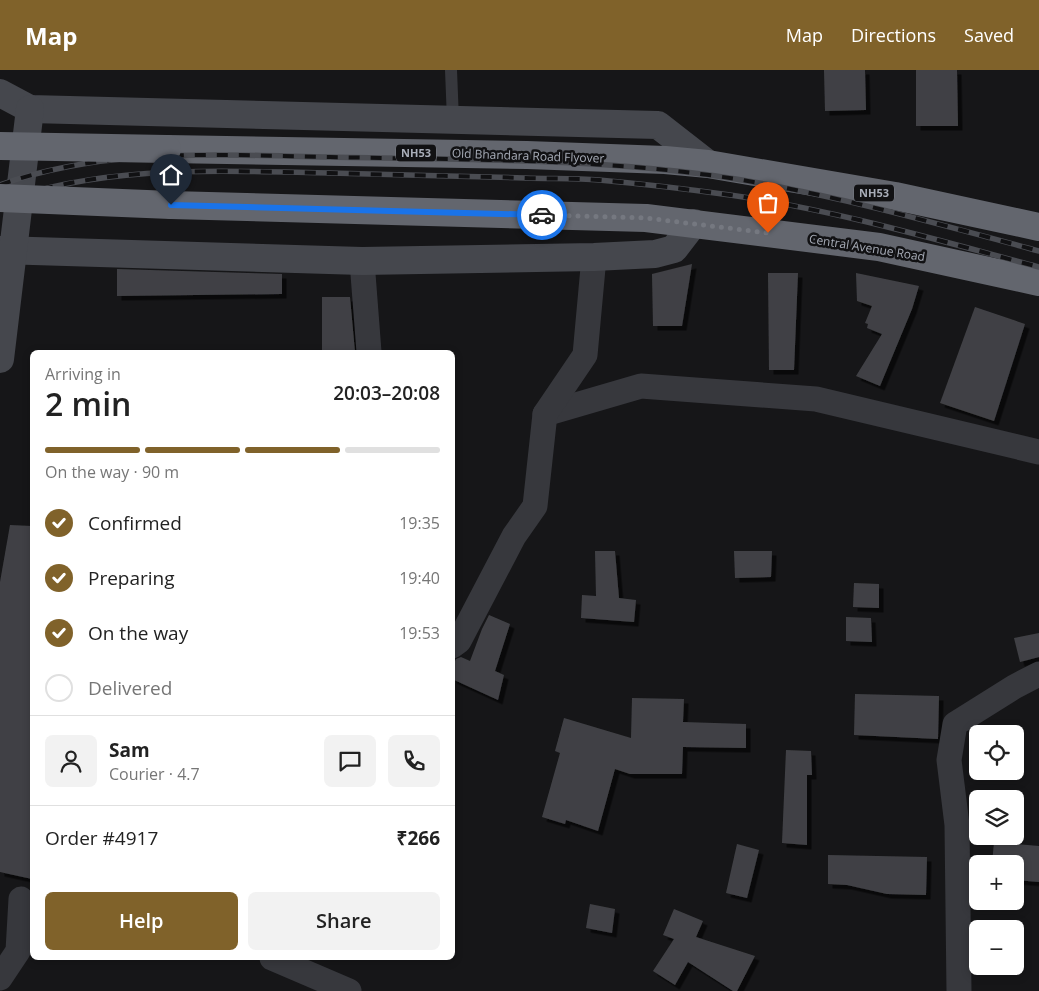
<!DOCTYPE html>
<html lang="en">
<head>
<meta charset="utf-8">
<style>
	:root { --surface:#fff; --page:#f2f2f2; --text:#222; --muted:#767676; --line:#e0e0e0; --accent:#80622a }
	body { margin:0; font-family:"Open Sans",sans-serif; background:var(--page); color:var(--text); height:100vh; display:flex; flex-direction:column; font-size:19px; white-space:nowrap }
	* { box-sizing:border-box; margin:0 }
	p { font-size:16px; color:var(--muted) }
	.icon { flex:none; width:28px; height:28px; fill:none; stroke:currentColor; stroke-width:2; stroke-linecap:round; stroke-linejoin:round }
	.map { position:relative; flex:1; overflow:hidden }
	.panel { position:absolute; left:30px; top:280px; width:425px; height:610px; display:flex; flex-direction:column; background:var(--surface); border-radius:8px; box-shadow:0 2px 8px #0003 }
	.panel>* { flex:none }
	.fabs { position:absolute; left:969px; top:655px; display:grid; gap:10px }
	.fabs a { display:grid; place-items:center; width:55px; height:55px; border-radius:8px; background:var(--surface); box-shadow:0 2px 8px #0003; font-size:25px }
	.pin { position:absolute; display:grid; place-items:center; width:42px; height:42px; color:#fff; margin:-51px -21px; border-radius:50% 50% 50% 0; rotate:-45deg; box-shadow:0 0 5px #0007 }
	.pin .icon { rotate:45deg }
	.courier { position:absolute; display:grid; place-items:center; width:50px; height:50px; margin:-25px; border:4px solid #1a73e8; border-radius:50%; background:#fff; color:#222; box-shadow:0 1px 6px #0007 }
	.summary em { font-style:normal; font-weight:600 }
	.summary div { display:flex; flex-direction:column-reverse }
	.summary { display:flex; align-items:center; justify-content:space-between; height:85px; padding:0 15px }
	h1 { font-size:32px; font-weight:600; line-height:38px }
	.bar { display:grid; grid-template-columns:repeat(4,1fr); gap:8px 5px; align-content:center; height:60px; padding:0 15px }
	.bar i { height:6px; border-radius:4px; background:var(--line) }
	.bar .selected { background:var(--accent) }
	.bar p { grid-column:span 4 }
	.line { display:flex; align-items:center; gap:12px; padding:0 15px; border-top:1px solid var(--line) }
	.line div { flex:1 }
	.round { display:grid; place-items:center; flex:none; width:52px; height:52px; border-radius:8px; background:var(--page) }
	ol { padding:0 15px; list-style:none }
	li { display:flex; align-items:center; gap:15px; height:55px }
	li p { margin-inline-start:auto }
	li .icon { padding:5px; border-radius:50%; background:var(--accent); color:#fff; stroke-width:4 }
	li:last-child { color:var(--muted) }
	li i { width:28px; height:28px; border:2px solid var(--line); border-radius:50% }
	.action { display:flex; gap:10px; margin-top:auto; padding:10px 15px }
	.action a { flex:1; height:58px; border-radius:8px; background:var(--accent); color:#fff; font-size:20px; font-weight:600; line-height:58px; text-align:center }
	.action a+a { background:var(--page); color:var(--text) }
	header { display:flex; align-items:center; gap:30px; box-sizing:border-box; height:70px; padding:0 25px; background:var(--accent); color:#fff }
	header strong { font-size:24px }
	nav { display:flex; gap:28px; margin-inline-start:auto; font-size:18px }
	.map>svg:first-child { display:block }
	.building { fill:#404145; filter:url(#shadow) }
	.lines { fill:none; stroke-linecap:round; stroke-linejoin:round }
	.lane { stroke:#37383d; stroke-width:12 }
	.street { stroke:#37383d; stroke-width:25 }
	.secondary { stroke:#45474d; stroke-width:28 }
	.highway { stroke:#63666e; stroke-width:28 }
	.rail-casing { stroke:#4a4c52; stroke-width:5.5 }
	.rail { stroke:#111113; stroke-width:4; stroke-dasharray:11; stroke-linecap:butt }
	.highway-bridge { stroke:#63666e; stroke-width:28 }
	.done { stroke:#757880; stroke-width:5; stroke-dasharray:0 9 }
	.route { stroke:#1a73e8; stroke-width:6 }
	.labels { text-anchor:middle; stroke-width:5; stroke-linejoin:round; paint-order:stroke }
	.shield { fill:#111113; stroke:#7b7e86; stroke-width:1 }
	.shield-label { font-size:11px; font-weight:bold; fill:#a8adb8 }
	.street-label { font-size:12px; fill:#a8adb8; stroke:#111113 }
</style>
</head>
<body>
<header>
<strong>Map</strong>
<nav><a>Map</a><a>Directions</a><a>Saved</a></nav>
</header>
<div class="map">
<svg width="1039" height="921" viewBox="0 0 1039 921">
	<defs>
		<filter id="shadow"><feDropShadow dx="4.5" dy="4.5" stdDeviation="0" flood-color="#0009"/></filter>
	</defs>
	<rect width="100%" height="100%" fill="#161618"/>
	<g class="building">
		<polygon points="824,0 865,0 866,40 825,41"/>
		<polygon points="916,0 957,0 958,56 916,56"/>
		<polygon points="692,194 682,256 653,256 652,204"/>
		<polygon points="117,199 282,204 282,224 117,226"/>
		<polygon points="768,203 798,203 794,300 769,300"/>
		<polygon points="856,203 919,216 912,239 880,316 856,306 882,264 867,258 868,254 865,253 872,236 857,231"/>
		<polygon points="322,227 350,227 355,282 322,282"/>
		<polygon points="975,237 1025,254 994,351 940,333"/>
		<polygon points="10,455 32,456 32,809 0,802 0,512"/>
		<polygon points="595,481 615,481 619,528 636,530 634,552 581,548 582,525 596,526"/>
		<polygon points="734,481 772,481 771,507 735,508"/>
		<polygon points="854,513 879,514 879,538 853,537"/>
		<polygon points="489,545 510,554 495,601 504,605 498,630 452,609 452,597 456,589 461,587 470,591 482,559"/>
		<polygon points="846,547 871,548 872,572 846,571"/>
		<polygon points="1039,563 1039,587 1020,592 1014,568"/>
		<polygon points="855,624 939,626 938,669 854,665"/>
		<polygon points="632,628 684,629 683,652 746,654 746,678 683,677 682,704 630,704 615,699 598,761 566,750 565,754 542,747 560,683 555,681 564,648 631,668"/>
		<polygon points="786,680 811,681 812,705 807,705 807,775 782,773"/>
		<polygon points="994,772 1039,776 1039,812 1015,810 1015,794 992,794"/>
		<polygon points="737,774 759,780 747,828 726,823"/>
		<polygon points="828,785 927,787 926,825 887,824 847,815 828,814"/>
		<polygon points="590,834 615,839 612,863 586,858"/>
		<polygon points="674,839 703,851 696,867 755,886 737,921 733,921 688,892 675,915 653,901 674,869 663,865"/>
	</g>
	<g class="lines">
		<polyline class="lane" points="451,0 453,50"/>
		<g class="street">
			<polyline points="362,191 369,282"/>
			<polyline points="545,344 641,316 816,329 1039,382"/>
			<polyline points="452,576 459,571 514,466 535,436 545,344 585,285 594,187"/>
			<polyline points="272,888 349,921"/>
			<polyline points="0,908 18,881 21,829"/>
			<polyline points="959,921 957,755 949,690 955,654 1014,617 1039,604"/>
		</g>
		<g class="secondary">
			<polyline points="0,23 30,39 658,55 708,94"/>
			<polyline points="0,180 362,191 594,187 655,184 674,179 694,153"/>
			<polyline points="0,289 30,39"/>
		</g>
		<g class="highway">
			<polyline points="167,79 527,85 665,90 708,94 895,126 1039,157"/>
			<polyline points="171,135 646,148 879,177 1039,212"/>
		</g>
		<defs>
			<g id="rail">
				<path d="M0,115c106,-38 219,-30 330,-28 134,3 273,1 406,22 103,17 203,45 303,72"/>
				<path d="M0,132c106,-38 219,-31 330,-29 65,2 130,3 195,5 25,1 50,0 74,2 44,4 88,9 131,15 105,15 207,45 309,72"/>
			</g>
		</defs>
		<use href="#rail" class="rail-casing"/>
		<use href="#rail" class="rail"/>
		<g class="highway-bridge">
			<polyline points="0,76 167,79"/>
			<polyline points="0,128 171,135"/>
		</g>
	</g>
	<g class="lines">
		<polyline class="done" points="542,145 646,148 768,163"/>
		<polyline class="route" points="171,135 542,145"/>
	</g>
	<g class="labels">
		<g class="shield">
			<rect x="396" y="74.5" width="40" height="17" rx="4"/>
			<rect x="854" y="114.5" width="40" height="17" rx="4"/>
		</g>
		<g class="shield-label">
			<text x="416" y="87">NH53</text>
			<text x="874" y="127">NH53</text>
		</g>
		<g class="street-label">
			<text transform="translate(528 86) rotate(2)" y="4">Old Bhandara Road Flyover</text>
			<text transform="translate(867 178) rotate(9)" y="4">Central Avenue Road</text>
		</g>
	</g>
</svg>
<div class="fabs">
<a><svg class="icon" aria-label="locate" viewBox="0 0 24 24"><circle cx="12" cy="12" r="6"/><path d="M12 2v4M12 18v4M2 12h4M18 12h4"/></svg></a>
<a><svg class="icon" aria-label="layers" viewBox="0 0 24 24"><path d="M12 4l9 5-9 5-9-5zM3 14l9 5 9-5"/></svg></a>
<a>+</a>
<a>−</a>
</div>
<div class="pin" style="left:768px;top:163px;background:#ea580c"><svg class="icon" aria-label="bag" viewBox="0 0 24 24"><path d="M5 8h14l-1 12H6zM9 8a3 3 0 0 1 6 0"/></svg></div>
<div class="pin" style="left:171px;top:135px;background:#1f2937"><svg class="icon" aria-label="home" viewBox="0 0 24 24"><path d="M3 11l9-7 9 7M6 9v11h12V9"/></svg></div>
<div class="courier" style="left:542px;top:145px"><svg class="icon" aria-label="car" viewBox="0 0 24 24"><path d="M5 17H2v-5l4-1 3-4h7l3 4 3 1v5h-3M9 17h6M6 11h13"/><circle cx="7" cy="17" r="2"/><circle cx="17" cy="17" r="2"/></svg></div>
<section class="panel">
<div class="summary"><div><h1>2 min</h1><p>Arriving in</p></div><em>20:03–20:08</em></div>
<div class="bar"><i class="selected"></i><i class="selected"></i><i class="selected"></i><i></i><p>On the way · 90 m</p></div>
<ol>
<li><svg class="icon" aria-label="check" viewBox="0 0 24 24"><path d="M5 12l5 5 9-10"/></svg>Confirmed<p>19:35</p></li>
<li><svg class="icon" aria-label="check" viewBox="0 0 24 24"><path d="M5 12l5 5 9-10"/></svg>Preparing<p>19:40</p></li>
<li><svg class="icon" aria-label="check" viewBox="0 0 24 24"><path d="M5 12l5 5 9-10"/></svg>On the way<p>19:53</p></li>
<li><i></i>Delivered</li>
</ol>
<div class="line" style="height:90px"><a class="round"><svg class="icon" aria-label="person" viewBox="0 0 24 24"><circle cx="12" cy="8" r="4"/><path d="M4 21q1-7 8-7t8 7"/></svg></a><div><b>Sam</b><p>Courier · 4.7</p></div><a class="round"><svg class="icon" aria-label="chat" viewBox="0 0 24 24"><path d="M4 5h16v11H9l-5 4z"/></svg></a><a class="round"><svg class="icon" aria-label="phone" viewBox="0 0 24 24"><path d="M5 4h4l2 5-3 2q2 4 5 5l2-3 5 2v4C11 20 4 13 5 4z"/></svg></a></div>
<div class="line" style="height:65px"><div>Order #4917</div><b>₹266</b></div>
<div class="action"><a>Help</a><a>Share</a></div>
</section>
</div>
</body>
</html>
